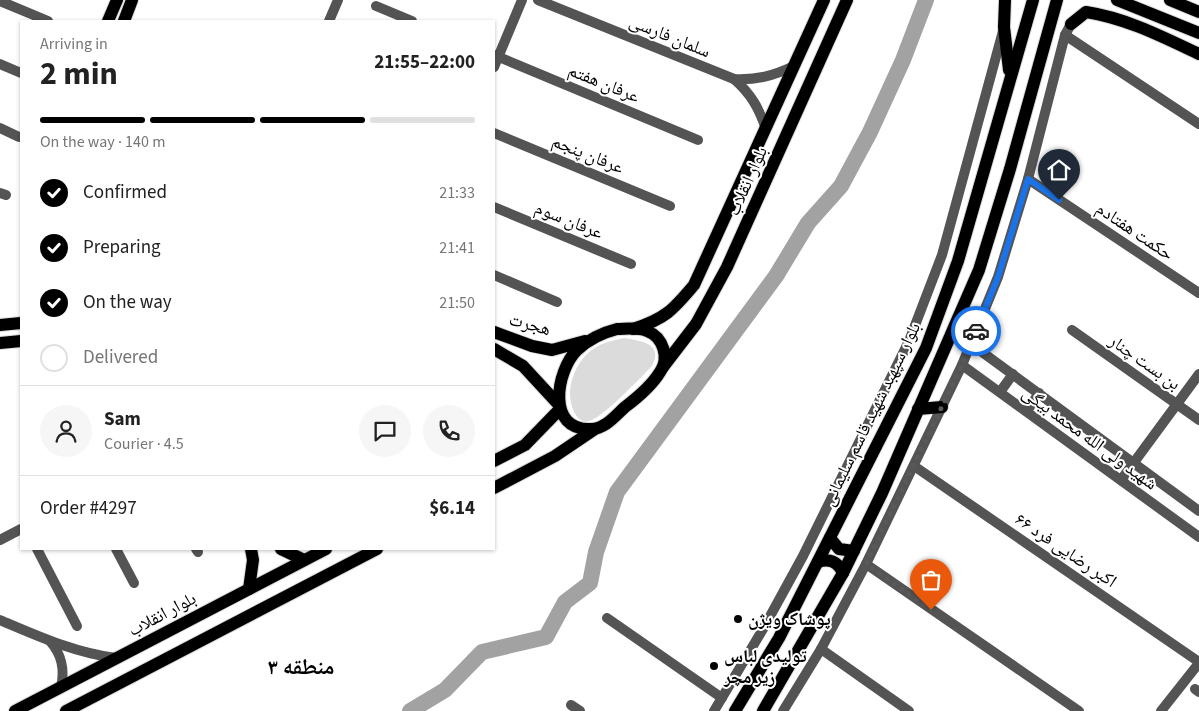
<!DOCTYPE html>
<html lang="en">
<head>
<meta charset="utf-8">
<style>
	:root { --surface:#fff; --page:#f6f6f6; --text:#222; --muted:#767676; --line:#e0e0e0; --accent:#000 }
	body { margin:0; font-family:"Source Sans 3","Noto Naskh Arabic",sans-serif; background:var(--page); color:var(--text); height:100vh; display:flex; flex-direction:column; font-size:19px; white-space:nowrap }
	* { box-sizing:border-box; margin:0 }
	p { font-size:16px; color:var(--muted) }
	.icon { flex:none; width:28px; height:28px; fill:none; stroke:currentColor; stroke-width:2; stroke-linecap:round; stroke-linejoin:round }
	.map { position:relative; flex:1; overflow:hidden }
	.drawer { position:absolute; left:20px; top:20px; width:475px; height:530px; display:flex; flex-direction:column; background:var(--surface); border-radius:0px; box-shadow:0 1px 4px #0004 }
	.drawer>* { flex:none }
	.pin { position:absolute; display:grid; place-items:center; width:42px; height:42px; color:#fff; margin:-51px -21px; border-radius:50% 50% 50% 0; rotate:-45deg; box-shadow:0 0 5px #0007 }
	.pin .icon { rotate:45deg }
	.courier { position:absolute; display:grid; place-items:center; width:50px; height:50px; margin:-25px; border:4px solid #1a73e8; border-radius:50%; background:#fff; color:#222; box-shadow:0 1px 6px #0007 }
	.headline em { font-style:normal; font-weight:700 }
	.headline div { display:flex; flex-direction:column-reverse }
	.headline { display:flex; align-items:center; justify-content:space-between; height:85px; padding:0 20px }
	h1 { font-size:32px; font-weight:700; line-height:38px }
	.bar { display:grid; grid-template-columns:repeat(4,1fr); gap:8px 5px; align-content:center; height:60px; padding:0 20px }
	.bar i { height:6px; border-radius:4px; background:var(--line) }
	.bar .active { background:var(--accent) }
	.bar p { grid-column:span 4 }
	.line { display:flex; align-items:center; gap:12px; padding:0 20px; border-top:1px solid var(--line) }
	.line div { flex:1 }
	.round { display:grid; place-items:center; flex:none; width:52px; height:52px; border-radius:26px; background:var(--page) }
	ol { padding:0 20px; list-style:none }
	li { display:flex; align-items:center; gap:15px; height:55px }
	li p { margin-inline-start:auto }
	li .icon { padding:5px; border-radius:50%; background:var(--accent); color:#fff; stroke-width:4 }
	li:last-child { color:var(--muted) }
	li i { width:28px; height:28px; border:2px solid var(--line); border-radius:50% }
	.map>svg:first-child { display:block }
	.green { fill:#dbdbdb }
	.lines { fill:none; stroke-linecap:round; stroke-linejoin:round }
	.river { stroke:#a2a2a2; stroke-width:16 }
	.major-casing { stroke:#dbdbdb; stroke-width:14 }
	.minor { stroke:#545454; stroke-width:10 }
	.major { stroke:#000; stroke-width:12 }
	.done { stroke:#595959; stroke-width:5; stroke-dasharray:0 9 }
	.route { stroke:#1a73e8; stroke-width:6 }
	.poi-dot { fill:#000; stroke:#fff; stroke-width:2 }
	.labels { text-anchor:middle; stroke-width:4; stroke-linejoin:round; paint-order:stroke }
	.street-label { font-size:18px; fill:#000; stroke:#fff }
	.poi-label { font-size:18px; font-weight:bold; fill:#000; stroke:#fff; text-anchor:start }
	.district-label { font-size:22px; font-weight:bold; fill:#000; stroke:#fff }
</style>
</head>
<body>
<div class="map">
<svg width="1199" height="711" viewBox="0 0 1199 711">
	<rect width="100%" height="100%" fill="#fff"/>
	<path class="green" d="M624,338c17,3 40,5 28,28 -12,12 -46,48 -60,54 -16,7 -22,-15 -22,-27 0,-13 7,-29 16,-38 10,-11 24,-14 38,-17z"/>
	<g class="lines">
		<polyline class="river" points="410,711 445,690 482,652 546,637 565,602 590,583 596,552 617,492 776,276 808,223 841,186 870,132 903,60 926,0"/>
		<defs>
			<g id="major">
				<polyline points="1005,0 1004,27 1009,70"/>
				<polyline points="1117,0 1199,33"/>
				<polyline points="1170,0 1199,12"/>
				<polyline points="108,21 117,0"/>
				<polyline points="124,21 132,0"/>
				<path d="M1071,24l15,-12c40,6 77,25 113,42"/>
				<polyline points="961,314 975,334"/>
				<polyline points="0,325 21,323"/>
				<path d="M617,329c9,0 21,-2 30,2 16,6 23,27 13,41 -8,13 -23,26 -35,35 -10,9 -20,22 -34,22 -45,2 -35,-58 -14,-79 12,-11 24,-17 40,-21z"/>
				<path d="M633,329c32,-10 40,-19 61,-44l130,-285"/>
				<polyline points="494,332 532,346 552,350 585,341"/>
				<polyline points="0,343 21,341"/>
				<polyline points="494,349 523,366 559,405"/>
				<polyline points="663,367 696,324 727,267 847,0"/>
				<polyline points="918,409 942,407"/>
				<polyline points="494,461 525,445 560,409"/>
				<polyline points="494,488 555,456 595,429"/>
				<polyline points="830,538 839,549 854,551"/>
				<polyline points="281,549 304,560"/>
				<path d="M818,562c11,-4 20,-1 25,11"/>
				<polyline points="249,589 253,560 251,549"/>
				<polyline points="15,711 326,549"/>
				<polyline points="66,711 377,549"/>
				<polyline points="735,711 779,638 926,348 958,261 1033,0"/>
				<polyline points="763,711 843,573 882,493 979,270 1010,169 1057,0"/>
			</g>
		</defs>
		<use href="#major" class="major-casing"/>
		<g class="minor">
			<path d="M538,0l196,79c23,1 39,-3 60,-13"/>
			<polyline points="0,1 48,21"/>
			<polyline points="376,6 412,21"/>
			<polyline points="329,21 338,0"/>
			<polyline points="1065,35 1199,124"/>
			<polyline points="494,55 698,140"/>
			<polyline points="0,64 21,73"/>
			<polyline points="494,67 522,0"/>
			<path d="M734,79c17,15 25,29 32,50"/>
			<polyline points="0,128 19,137"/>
			<polyline points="494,133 670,206"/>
			<polyline points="1028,179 1199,293"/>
			<polyline points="0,193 6,195"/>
			<polyline points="494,207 631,264"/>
			<polyline points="494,275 557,302"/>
			<polyline points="1072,330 1199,420"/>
			<polyline points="971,344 1199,511"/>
			<polyline points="962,365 1199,537"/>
			<polyline points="1000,392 1013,374"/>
			<polyline points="1027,411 1039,393"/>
			<polyline points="914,466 1199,662"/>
			<polyline points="1121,480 1199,374"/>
			<polyline points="0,540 21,529"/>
			<polyline points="37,549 77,626"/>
			<polyline points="116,549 134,583"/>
			<polyline points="196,549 198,552"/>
			<polyline points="866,564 1079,711"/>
			<polyline points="607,618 722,698"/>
			<path d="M0,620c38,16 75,33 116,38"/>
			<path d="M50,641c12,14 15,28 11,46"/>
			<polyline points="821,649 909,711"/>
			<polyline points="1195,689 1199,692"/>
			<polyline points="571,705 580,711"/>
			<polyline points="714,711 763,629 803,556 909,341 942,255 1003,31"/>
			<polyline points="783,711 821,649 866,564 962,365 998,277 1028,179 1065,35 1071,24"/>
			<polyline points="1161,711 1199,663"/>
		</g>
		<use href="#major" class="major"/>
	</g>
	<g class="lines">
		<polyline class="done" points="931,610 866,564 962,365 976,331"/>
		<polyline class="route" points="976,331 998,277 1028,179 1059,200"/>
	</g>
	<g class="poi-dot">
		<circle cx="738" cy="619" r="5"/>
		<circle cx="714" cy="666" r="5"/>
	</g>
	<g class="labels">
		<g class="street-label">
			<text transform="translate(670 36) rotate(22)" y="6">سلمان فارسی</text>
			<text transform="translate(604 83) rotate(22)" y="6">عرفان هفتم</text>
			<text transform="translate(588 154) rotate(22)" y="6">عرفان پنجم</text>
			<text transform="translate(747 181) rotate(-66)" y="6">بلوار انقلاب</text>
			<text transform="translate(569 220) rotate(22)" y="6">عرفان سوم</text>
			<text transform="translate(1135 231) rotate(34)" y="6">حکمت هفتادم</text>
			<text transform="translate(530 324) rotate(15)" y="6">هجرت</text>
			<text transform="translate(1145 362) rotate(35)" y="6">بن بست چنار</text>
			<text transform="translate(871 414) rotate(-64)" y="6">بلوار سپهبد شهید قاسم سلیمانی</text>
			<text transform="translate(1090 438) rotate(36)" y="6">شهید ولی الله محمد بیگی</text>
			<text transform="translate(1066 550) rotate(34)" y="6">۶۶ اکبر رضایی فرد</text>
			<text transform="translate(162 614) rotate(-28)" y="6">بلوار انقلاب</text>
		</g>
		<g class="poi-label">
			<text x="748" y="625">پوشاک ویژن</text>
			<text x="724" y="662">تولیدی لباس<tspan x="724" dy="21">زیر مچر</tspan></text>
		</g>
		<g class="district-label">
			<text x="301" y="674">منطقه ۳</text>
		</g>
	</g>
</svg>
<div class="pin" style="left:931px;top:610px;background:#ea580c"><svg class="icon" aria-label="bag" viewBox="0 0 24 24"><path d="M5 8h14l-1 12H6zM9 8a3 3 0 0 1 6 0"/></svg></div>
<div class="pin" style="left:1059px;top:200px;background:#1f2937"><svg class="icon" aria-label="home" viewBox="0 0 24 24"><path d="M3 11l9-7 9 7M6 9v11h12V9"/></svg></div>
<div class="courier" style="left:976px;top:331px"><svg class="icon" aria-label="car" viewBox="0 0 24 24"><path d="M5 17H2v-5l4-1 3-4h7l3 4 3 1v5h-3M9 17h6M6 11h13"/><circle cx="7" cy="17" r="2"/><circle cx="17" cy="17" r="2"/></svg></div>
<section class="drawer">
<div class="headline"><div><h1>2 min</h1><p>Arriving in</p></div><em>21:55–22:00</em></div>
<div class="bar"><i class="active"></i><i class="active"></i><i class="active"></i><i></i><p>On the way · 140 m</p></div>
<ol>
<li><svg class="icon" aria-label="check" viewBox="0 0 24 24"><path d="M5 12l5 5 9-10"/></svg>Confirmed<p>21:33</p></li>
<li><svg class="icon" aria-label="check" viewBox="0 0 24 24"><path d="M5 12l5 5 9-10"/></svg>Preparing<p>21:41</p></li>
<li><svg class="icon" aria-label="check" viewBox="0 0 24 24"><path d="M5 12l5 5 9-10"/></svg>On the way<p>21:50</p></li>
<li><i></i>Delivered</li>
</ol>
<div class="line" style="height:90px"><a class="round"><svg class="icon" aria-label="person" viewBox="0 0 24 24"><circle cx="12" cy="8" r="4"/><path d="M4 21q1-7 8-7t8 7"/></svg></a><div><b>Sam</b><p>Courier · 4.5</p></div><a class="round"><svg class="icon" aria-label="chat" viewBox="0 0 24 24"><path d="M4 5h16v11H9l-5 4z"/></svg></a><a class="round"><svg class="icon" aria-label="phone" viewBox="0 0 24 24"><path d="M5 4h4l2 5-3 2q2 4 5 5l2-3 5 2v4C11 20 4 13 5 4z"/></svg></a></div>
<div class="line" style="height:65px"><div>Order #4297</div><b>$6.14</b></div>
</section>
</div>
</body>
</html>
